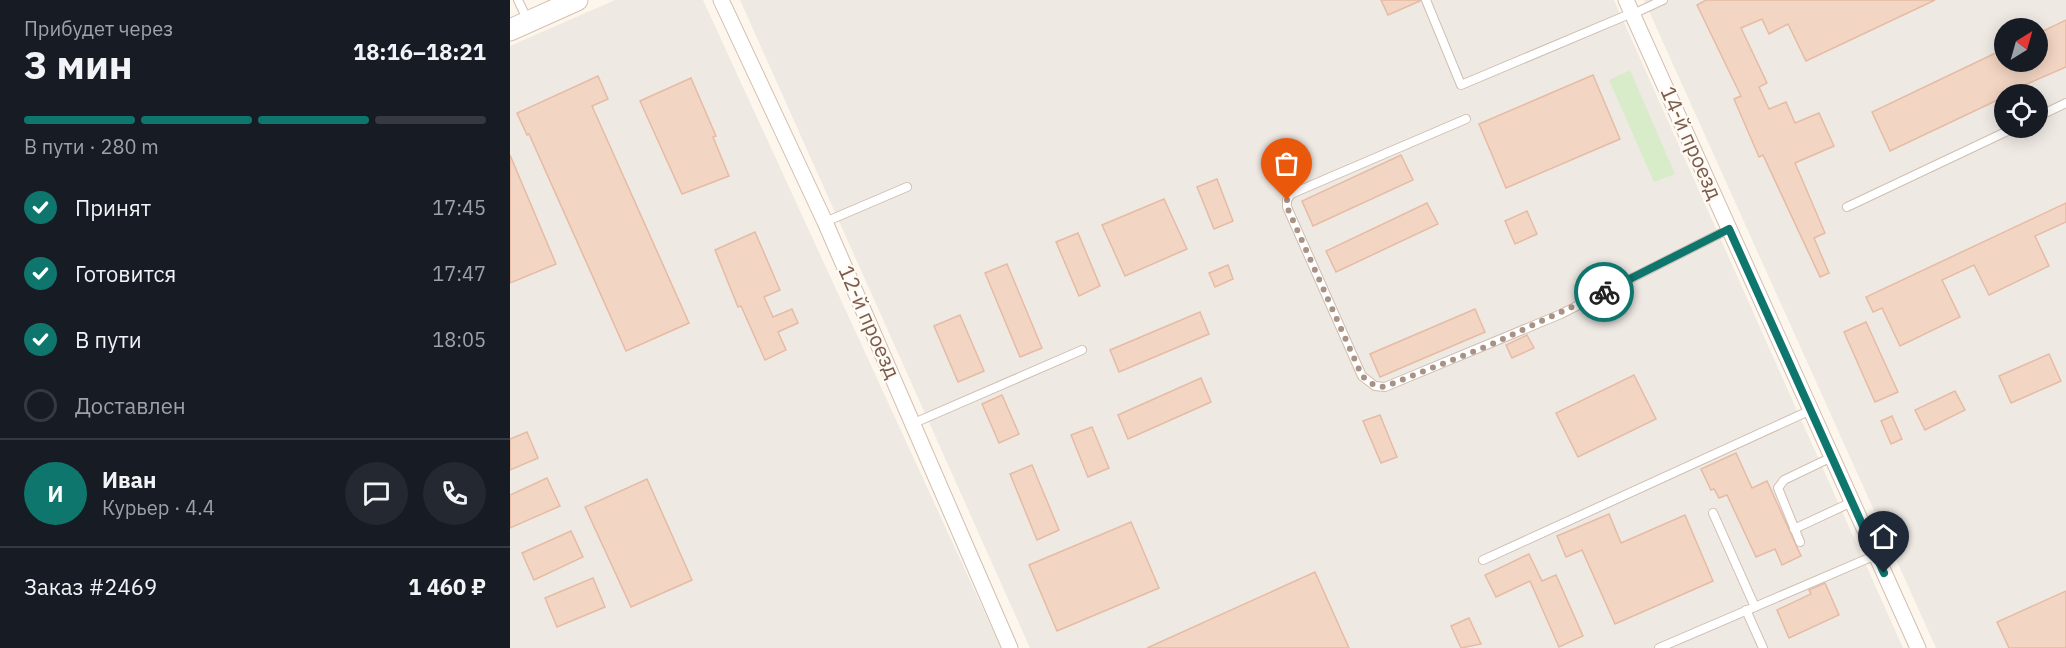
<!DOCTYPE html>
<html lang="ru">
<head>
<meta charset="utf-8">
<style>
	:root { --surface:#171b24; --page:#242831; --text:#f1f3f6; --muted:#9ea1a6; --line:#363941; --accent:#0f766e }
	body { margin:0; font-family:"IBM Plex Sans",sans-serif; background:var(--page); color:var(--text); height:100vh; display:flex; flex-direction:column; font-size:22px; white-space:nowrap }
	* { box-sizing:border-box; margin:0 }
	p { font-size:20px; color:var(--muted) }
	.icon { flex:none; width:33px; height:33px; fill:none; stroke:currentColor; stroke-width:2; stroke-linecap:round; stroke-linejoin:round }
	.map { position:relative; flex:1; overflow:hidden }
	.sheet { display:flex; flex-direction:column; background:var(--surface); width:510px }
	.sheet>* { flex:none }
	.needle { width:39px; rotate:37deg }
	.controls { position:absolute; left:1484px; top:18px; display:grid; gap:12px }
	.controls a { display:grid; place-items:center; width:54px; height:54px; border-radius:50%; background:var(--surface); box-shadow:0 3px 15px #0003; font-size:30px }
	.pin { position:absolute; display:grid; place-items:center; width:51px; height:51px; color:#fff; margin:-62px -26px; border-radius:50% 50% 50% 0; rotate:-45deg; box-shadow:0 0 6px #0007 }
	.pin .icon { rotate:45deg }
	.courier { position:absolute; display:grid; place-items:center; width:60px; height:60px; margin:-30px; border:4px solid #0f766e; border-radius:50%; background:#fff; color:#222; box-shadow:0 2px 8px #0007 }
	.headline em { font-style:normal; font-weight:700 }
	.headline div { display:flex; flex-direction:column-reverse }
	.headline { display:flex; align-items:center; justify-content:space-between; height:102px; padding:0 24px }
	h1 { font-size:39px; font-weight:700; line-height:45px }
	.bar { display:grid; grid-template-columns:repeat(4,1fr); gap:9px 6px; align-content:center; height:72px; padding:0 24px }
	.bar i { height:8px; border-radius:4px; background:var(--line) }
	.bar .current { background:var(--accent) }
	.bar p { grid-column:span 4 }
	.line { display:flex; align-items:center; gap:15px; padding:0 24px; border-top:2px solid var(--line) }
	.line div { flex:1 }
	.round { display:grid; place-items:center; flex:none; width:63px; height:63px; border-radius:32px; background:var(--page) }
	ol { padding:0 24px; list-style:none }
	li { display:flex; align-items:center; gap:18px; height:66px }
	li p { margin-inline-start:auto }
	li .icon { padding:6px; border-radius:50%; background:var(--accent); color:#fff; stroke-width:4 }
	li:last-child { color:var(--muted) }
	li i { width:33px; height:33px; border:3px solid var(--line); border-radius:50% }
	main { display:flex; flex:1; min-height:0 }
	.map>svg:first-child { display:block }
	.industrial { fill:#efe9e4; fill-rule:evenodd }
	.green { fill:#d8ecc9 }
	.building { fill:#f3d5c3; stroke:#e6bba3; stroke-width:1.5 }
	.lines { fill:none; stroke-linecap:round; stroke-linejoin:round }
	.lane-casing { stroke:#d1beb0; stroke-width:10 }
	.street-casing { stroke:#d1beb0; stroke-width:17 }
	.secondary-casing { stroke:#d6c0b0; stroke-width:23 }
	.lane { stroke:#fff; stroke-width:8 }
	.street { stroke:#fff; stroke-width:15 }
	.secondary { stroke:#fff; stroke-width:21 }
	.done { stroke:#a89285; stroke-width:6; stroke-dasharray:0 10.8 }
	.route { stroke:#0f766e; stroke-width:8 }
	.labels { text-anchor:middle; stroke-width:4.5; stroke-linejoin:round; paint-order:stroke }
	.street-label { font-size:21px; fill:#7a5c4d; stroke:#fffaf3 }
</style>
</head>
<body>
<main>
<section class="sheet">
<div class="headline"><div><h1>3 мин</h1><p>Прибудет через</p></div><em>18:16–18:21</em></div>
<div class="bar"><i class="current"></i><i class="current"></i><i class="current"></i><i></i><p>В пути · 280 m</p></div>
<ol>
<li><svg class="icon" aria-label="check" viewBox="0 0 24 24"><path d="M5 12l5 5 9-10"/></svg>Принят<p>17:45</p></li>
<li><svg class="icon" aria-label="check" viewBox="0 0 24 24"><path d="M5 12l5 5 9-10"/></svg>Готовится<p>17:47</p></li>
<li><svg class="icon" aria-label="check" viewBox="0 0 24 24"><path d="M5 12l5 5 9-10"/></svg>В пути<p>18:05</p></li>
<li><i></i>Доставлен</li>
</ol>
<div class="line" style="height:108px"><b class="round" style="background:var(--accent);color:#fff">И</b><div><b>Иван</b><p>Курьер · 4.4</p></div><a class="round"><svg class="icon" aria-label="chat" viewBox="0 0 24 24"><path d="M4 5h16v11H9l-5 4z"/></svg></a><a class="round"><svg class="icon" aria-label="phone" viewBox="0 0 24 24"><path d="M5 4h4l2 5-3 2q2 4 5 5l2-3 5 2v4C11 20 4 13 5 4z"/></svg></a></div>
<div class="line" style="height:78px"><div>Заказ #2469</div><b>1 460 ₽</b></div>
</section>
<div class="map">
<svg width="1556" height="648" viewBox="0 0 1556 648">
	<rect width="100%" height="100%" fill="#fdf6ec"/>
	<g class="industrial">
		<polygon points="105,0 193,0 491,648 0,648 0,46"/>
		<polygon points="230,0 1104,0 1393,648 520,648"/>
		<path d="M1134,0h422v648h-130zM1494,28h33v34h-33zM1494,94h33v34h-33z"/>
	</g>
	<polygon class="green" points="1120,70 1165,174 1144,182 1099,80"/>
	<g class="building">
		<polygon points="871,0 910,0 910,1 878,15"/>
		<polygon points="1196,0 1425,0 1296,61 1278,24 1259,34 1252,19 1231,28 1257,83 1249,87 1259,109 1276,102 1285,123 1309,113 1324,146 1285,163 1315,233 1304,238 1319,273 1310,277 1253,155 1249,157 1224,99 1231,96 1187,5"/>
		<polygon points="1556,20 1556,67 1494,94 1494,97 1380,151 1362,112 1494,49 1494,62 1527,62 1527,34"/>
		<polygon points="1083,75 1110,139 996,188 969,124"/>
		<polygon points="88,76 98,99 82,106 179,323 116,351 19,134 17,135 7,113"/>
		<polygon points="181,78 206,136 203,137 219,176 172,194 130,101"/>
		<polygon points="0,155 46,264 0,283"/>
		<polygon points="891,155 903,180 803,226 792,201"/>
		<polygon points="707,179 723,221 704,229 687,187"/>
		<polygon points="654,199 677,249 615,276 592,225"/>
		<polygon points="917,203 928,224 826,272 816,251"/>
		<polygon points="1556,203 1556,222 1525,236 1539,266 1479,295 1464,265 1432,280 1450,317 1390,346 1372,308 1363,312 1356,297"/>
		<polygon points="1017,211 1027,234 1005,244 995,221"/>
		<polygon points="245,232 270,290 254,297 263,317 282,309 288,323 268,332 276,350 255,360 231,306 228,307 205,250"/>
		<polygon points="568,233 590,286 569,296 546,242"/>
		<polygon points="497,264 532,348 510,357 475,273"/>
		<polygon points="718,265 723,279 705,287 699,273"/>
		<polygon points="965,309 975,332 870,377 860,354"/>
		<polygon points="690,312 699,334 609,372 600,350"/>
		<polygon points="450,315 474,371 448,382 424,326"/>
		<polygon points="1356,322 1388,392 1365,402 1334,332"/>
		<polygon points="1017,335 1024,348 1002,358 996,345"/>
		<polygon points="1539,354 1551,381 1501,403 1489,376"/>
		<polygon points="1124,375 1146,419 1068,457 1046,413"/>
		<polygon points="691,378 701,402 618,439 608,415"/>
		<polygon points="1445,391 1455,410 1415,430 1405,410"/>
		<polygon points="492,395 509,434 489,443 472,404"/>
		<polygon points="870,415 887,457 871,463 853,421"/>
		<polygon points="1382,416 1392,439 1381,444 1371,421"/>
		<polygon points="582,427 599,468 578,477 561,435"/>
		<polygon points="17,432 28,458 0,470 0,439"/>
		<polygon points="1226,453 1242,488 1257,481 1291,556 1272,565 1265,549 1246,557 1217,495 1209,498 1204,489 1201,490 1191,469"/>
		<polygon points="522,465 549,530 527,540 500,474"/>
		<polygon points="37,478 50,506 0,528 0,495"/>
		<polygon points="137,479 182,580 121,607 75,507"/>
		<polygon points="1099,514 1111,543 1175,515 1203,581 1105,624 1072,550 1056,557 1047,536"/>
		<polygon points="621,522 649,588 547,631 519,565"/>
		<polygon points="61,531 73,557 24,580 12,553"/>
		<polygon points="1019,554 1032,581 1046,575 1073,636 1049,647 1020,581 986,597 975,575"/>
		<polygon points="805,572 839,648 637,648"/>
		<polygon points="83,578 95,607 47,627 35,598"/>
		<polygon points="1315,583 1329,615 1279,638 1267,610 1301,594 1299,590"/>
		<polygon points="1556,591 1556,648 1499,648 1487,622"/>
		<polygon points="959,618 971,644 951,648 941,626"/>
	</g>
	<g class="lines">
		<defs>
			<g id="lane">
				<polyline points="8,0 18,21"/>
				<polyline points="916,0 951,85 1122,13"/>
				<polyline points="1123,14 1153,0"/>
				<polyline points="1527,117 1556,103"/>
				<polyline points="956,119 781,194 777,200 777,207 852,376 865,386 875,387 1051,314 1219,229"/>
				<polyline points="1337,207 1504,128"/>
				<polyline points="315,222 397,187"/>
				<polyline points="404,423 572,350"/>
				<polyline points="1203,513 1245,607"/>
				<polyline points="1284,529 1342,502"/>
				<polyline points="1290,542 1268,488 1274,480 1322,457"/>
				<polyline points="973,560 1301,410"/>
				<polyline points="1236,610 1253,648"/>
				<polyline points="1149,648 1366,555"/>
			</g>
			<g id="street">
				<polyline points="211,0 315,222 500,648"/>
				<polyline points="1116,0 1408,648"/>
			</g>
			<polyline id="secondary" points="0,30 67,0"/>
		</defs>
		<use href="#lane" class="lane-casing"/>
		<use href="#street" class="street-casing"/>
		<use href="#secondary" class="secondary-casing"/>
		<use href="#lane" class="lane"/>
		<use href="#street" class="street"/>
		<use href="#secondary" class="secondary"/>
	</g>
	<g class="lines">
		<polyline class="done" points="777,200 777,207 852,376 865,386 874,387 980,345 1094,292"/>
		<polyline class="route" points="1094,292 1219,229 1374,573"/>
	</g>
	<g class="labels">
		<g class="street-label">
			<text transform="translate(1181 143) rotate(66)" y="7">14-й проезд</text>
			<text transform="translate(359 322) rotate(66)" y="7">12-й проезд</text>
		</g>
	</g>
</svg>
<div class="controls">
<a><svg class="needle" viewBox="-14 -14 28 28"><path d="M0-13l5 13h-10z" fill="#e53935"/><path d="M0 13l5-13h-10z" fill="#9ea1a6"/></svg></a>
<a><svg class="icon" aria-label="locate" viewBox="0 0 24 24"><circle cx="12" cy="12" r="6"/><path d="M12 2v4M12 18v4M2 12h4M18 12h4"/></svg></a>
</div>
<div class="pin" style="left:777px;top:200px;background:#ea580c"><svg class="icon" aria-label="bag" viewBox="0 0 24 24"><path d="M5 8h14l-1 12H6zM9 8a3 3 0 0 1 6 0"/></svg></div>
<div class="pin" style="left:1374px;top:573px;background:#1f2937"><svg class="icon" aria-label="home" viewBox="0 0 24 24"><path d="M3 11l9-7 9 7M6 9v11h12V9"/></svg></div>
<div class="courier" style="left:1094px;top:292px"><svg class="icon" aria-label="bike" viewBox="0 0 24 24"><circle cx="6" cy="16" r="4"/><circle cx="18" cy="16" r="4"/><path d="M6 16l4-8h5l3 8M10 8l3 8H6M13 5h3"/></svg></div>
</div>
</main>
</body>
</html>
